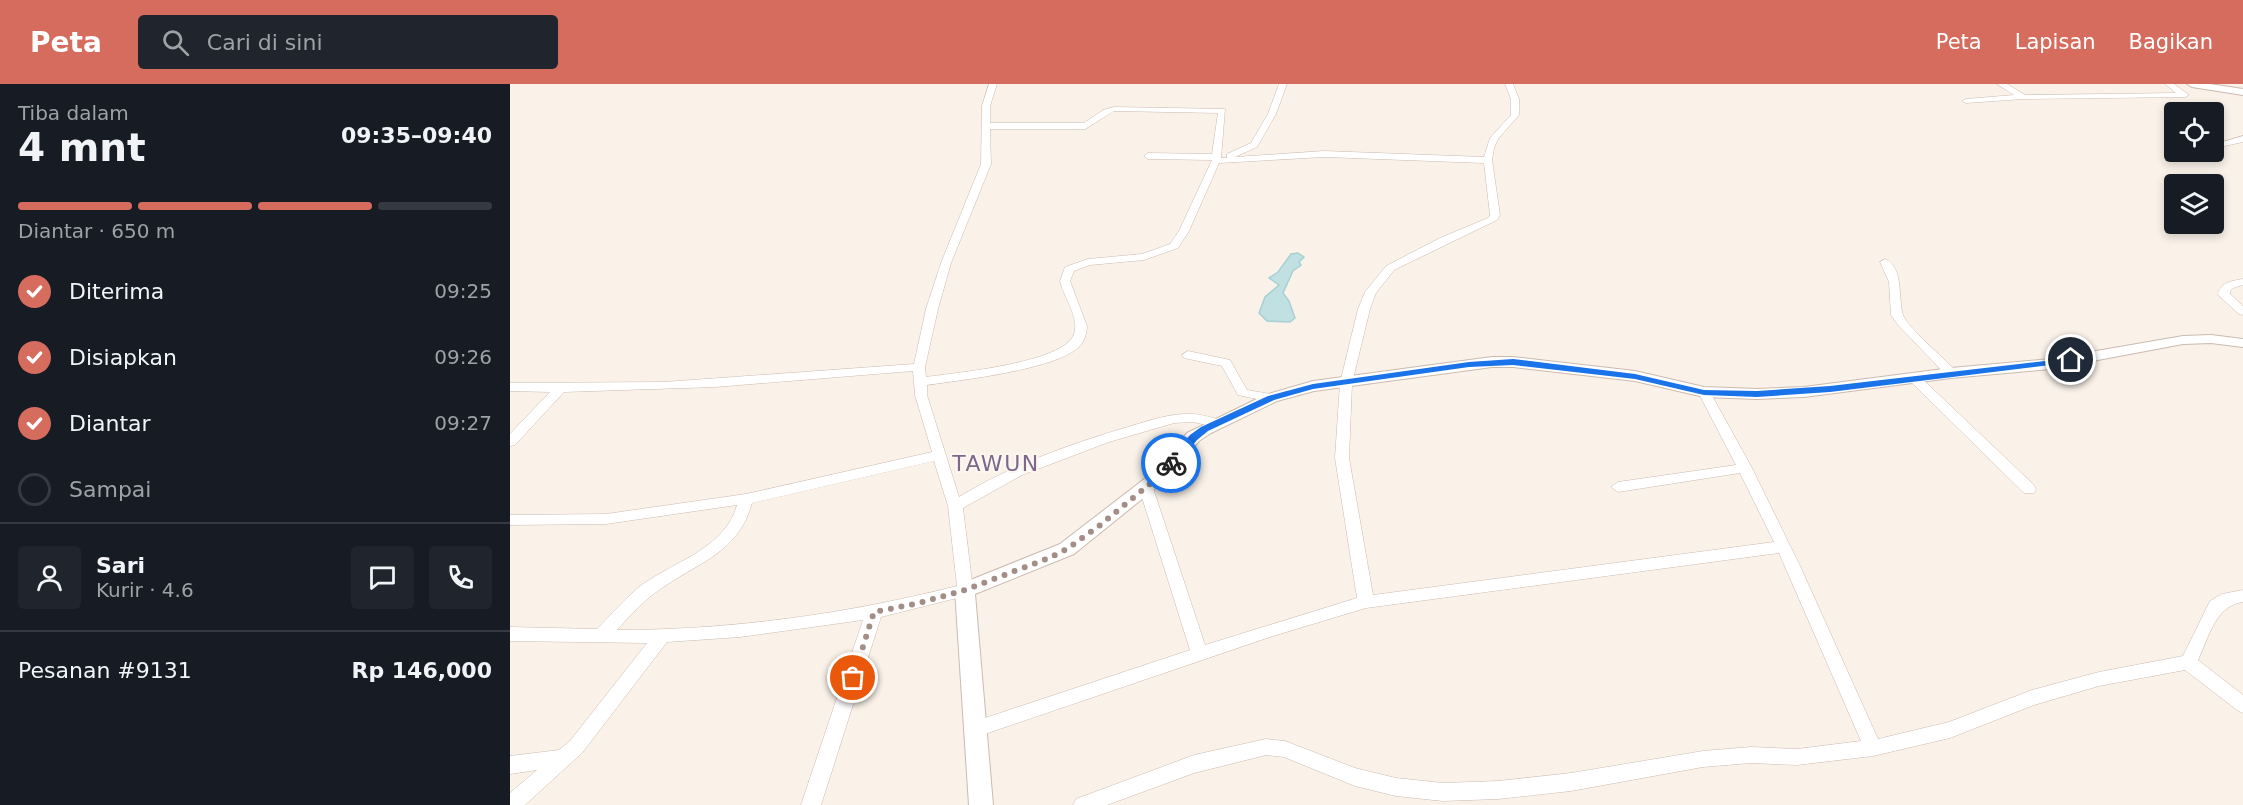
<!DOCTYPE html>
<html lang="id">
<head>
<meta charset="utf-8">
<style>
	:root { --surface:#171b24; --page:#20242c; --text:#f1f3f6; --muted:#9ea1a6; --line:#363941; --accent:#d66c5d }
	body { margin:0; font-family:"DejaVu Sans",sans-serif; background:var(--page); color:var(--text); height:100vh; display:flex; flex-direction:column; font-size:22px; white-space:nowrap }
	* { box-sizing:border-box; margin:0 }
	p { font-size:20px; color:var(--muted) }
	.icon { flex:none; width:33px; height:33px; fill:none; stroke:currentColor; stroke-width:2; stroke-linecap:round; stroke-linejoin:round }
	.map { position:relative; flex:1; overflow:hidden }
	.details { display:flex; flex-direction:column; background:var(--surface); width:510px }
	.details>* { flex:none }
	.controls { position:absolute; left:1654px; top:18px; display:grid; gap:12px }
	.controls a { display:grid; place-items:center; width:60px; height:60px; border-radius:6px; background:var(--surface); box-shadow:0 3px 9px #0003; font-size:30px }
	.pin { position:absolute; display:grid; place-items:center; width:51px; height:51px; color:#fff; margin:-26px; border:3px solid #fff; border-radius:50%; box-shadow:0 2px 6px #0007 }
	.courier { position:absolute; display:grid; place-items:center; width:60px; height:60px; margin:-30px; border:4px solid #1a73e8; border-radius:50%; background:#fff; color:#222; box-shadow:0 2px 8px #0007 }
	.summary em { font-style:normal; font-weight:600 }
	.summary div { display:flex; flex-direction:column-reverse }
	.summary { display:flex; align-items:center; justify-content:space-between; height:102px; padding:0 18px }
	h1 { font-size:39px; font-weight:600; line-height:45px }
	.bar { display:grid; grid-template-columns:repeat(4,1fr); gap:9px 6px; align-content:center; height:72px; padding:0 18px }
	.bar i { height:8px; border-radius:4px; background:var(--line) }
	.bar .selected { background:var(--accent) }
	.bar p { grid-column:span 4 }
	.line { display:flex; align-items:center; gap:15px; padding:0 18px; border-top:2px solid var(--line) }
	.line div { flex:1 }
	.round { display:grid; place-items:center; flex:none; width:63px; height:63px; border-radius:6px; background:var(--page) }
	ol { padding:0 18px; list-style:none }
	li { display:flex; align-items:center; gap:18px; height:66px }
	li p { margin-inline-start:auto }
	li .icon { padding:6px; border-radius:50%; background:var(--accent); color:#fff; stroke-width:4 }
	li:last-child { color:var(--muted) }
	li i { width:33px; height:33px; border:3px solid var(--line); border-radius:50% }
	header { display:flex; align-items:center; gap:36px; box-sizing:border-box; height:84px; padding:0 30px; background:var(--accent); color:#fff }
	header strong { font-size:28px }
	nav { display:flex; gap:33px; margin-inline-start:auto; font-size:21px }
	.search { width:420px; height:54px; background:var(--page); display:flex; align-items:center; gap:15px; box-sizing:border-box; padding:0 21px; border-radius:6px; color:var(--muted); font-size:22px }
	main { display:flex; flex:1; min-height:0 }
	.map>svg:first-child { display:block }
	.water { fill:#c0e0e2; stroke:#a7d0d2; stroke-width:1.5 }
	.lines { fill:none; stroke-linecap:round; stroke-linejoin:round }
	.minor-casing { stroke:#cbbab0; stroke-width:1 }
	.tertiary-casing { stroke:#cbbab0; stroke-width:2 }
	.minor { fill:#fff; fill-rule:evenodd }
	.tertiary { fill:#fff; fill-rule:evenodd }
	.route { fill:#1a73e8 }
	.done { stroke:#a28e86; stroke-width:6; stroke-dasharray:0 10.8 }
	.labels { text-anchor:middle; stroke-width:4.5; stroke-linejoin:round; paint-order:stroke }
	.quarter-label { font-size:22px; letter-spacing:1.5px; fill:#7d678d; stroke:#fdf6ef }
</style>
</head>
<body>
<header>
<strong>Peta</strong>
<div class="search"><svg class="icon" aria-label="search" viewBox="0 0 24 24"><circle cx="10" cy="10" r="6"/><path d="M15 15l6 6"/></svg>Cari di sini</div>
<nav><a>Peta</a><a>Lapisan</a><a>Bagikan</a></nav>
</header>
<main>
<section class="details">
<div class="summary"><div><h1>4 mnt</h1><p>Tiba dalam</p></div><em>09:35–09:40</em></div>
<div class="bar"><i class="selected"></i><i class="selected"></i><i class="selected"></i><i></i><p>Diantar · 650 m</p></div>
<ol>
<li><svg class="icon" aria-label="check" viewBox="0 0 24 24"><path d="M5 12l5 5 9-10"/></svg>Diterima<p>09:25</p></li>
<li><svg class="icon" aria-label="check" viewBox="0 0 24 24"><path d="M5 12l5 5 9-10"/></svg>Disiapkan<p>09:26</p></li>
<li><svg class="icon" aria-label="check" viewBox="0 0 24 24"><path d="M5 12l5 5 9-10"/></svg>Diantar<p>09:27</p></li>
<li><i></i>Sampai</li>
</ol>
<div class="line" style="height:108px"><a class="round"><svg class="icon" aria-label="person" viewBox="0 0 24 24"><circle cx="12" cy="8" r="4"/><path d="M4 21q1-7 8-7t8 7"/></svg></a><div><b>Sari</b><p>Kurir · 4.6</p></div><a class="round"><svg class="icon" aria-label="chat" viewBox="0 0 24 24"><path d="M4 5h16v11H9l-5 4z"/></svg></a><a class="round"><svg class="icon" aria-label="phone" viewBox="0 0 24 24"><path d="M5 4h4l2 5-3 2q2 4 5 5l2-3 5 2v4C11 20 4 13 5 4z"/></svg></a></div>
<div class="line" style="height:78px"><div>Pesanan #9131</div><b>Rp 146,000</b></div>
</section>
<div class="map">
<svg width="1733" height="721" viewBox="0 0 1733 721">
	<rect width="100%" height="100%" fill="#faf2e9"/>
	<polygon class="water" points="788,169 794,173 789,178 791,181 783,187 773,209 779,217 785,234 780,238 757,237 749,229 755,213 769,201 759,194 768,188 781,170"/>
	<g class="lines">
		<defs>
			<g id="minor">
				<path d="M479,0h8l-7,22v17h94l19,-13 11,-3 111,2 -4,49h6v-4l24,-11 17,-29 11,-30h8l-11,30 -19,33 -22,10 89,-6 160,6 6,-19 21,-23v-16l-6,-15h8l6,15v16l-21,24 -4,9 -2,12 8,55 -3,5 -103,50 -18,23 -6,16 -18,74 -3,75 24,137 401,-53 -34,-69 -122,19 -7,-5 7,-5 118,-17 -38,-73 6,-4 6,4 42,76 49,100 77,171 71,-17 83,-32 67,-18 84,-16 27,-55 12,-7 21,-4v12c-28,4 -34,35 -45,58l45,35v18l-6,-3 -52,-40 -86,16 -65,19 -84,33 -77,18 -76,9 -46,-2 -48,4 -132,24 -73,8 -55,2 -47,-5 -41,-10 -71,-29 -18,-2 -72,18 -87,32h-34l3,-6 118,-44 72,-16 19,2 70,27 41,10 47,5 55,-2 73,-8 132,-22 48,-4 46,2 64,-8 -82,-188 -413,55 -93,28 -297,101 -6,-2 -3,-6 3,-6 220,-73 -51,-162 2,-4h10l2,4 52,157 152,-47 -22,-140 5,-75 18,-74 7,-17 21,-26 54,-28 48,-20 2,-3 -6,-52 -160,-6 -105,6 -30,68 -11,17 -34,12 -54,5 -16,6 -4,10 17,45c0,7 -3,16 -8,21 -25,23 -118,33 -152,38v10l32,102c51,-31 106,-51 162,-68 21,-6 42,-14 63,-15 13,-1 25,3 37,6l2,3 -7,4 -23,-5 -19,1 -65,19 -87,33 -59,33 10,82 -2,4 -6,2 -84,21 -60,188h-20l62,-185 -123,17 -73,5 -85,111 -57,52h-15v-12l27,-23 -27,4v-18l49,-6 11,-9 77,-98 -137,-2v-14l87,2c15,-15 29,-32 46,-45 33,-23 82,-36 94,-79l-131,19 -96,1v-10l96,-1 140,-20 186,-42 -17,-57 -2,-24 -198,16 -151,5 -49,53 -5,1v-12l40,-42 -40,-1v-8l154,-1 250,-18 12,-55 15,-46 40,-99 1,-58zM604,27l104,2 -6,41 -64,-1 -4,3 4,3 64,1 -33,71 -9,13 -28,10 -54,5 -23,8 -5,14c3,15 20,37 14,53 -9,29 -120,39 -148,43l-1,-10 13,-58 13,-46 40,-99 -1,-35h95zM424,377l14,45 9,80c-111,28 -225,44 -340,44 15,-17 29,-32 48,-44 37,-25 74,-35 87,-83z"/>
				<polygon points="1487,0 1497,0 1515,11 1666,9 1655,0 1664,0 1679,11 1675,13 1513,15 1456,19 1452,17 1456,15 1504,11"/>
				<polygon points="1733,52 1733,58 1710,63 1706,60"/>
				<path d="M1375,175c19,7 13,41 18,56 4,12 42,44 52,55l2,3 -2,3h-8l-49,-51 -7,-10 -2,-33 -9,-20z"/>
				<path d="M1733,195v6c-6,2 -13,2 -13,9l13,12v9l-4,-1 -21,-19c2,-13 14,-14 25,-16z"/>
				<polygon points="678,267 720,276 737,306 766,311 767,314 761,318 728,311 712,282 674,274 672,271"/>
				<polygon points="1404,290 1408,291 1524,401 1526,405 1524,409 1514,409 1400,297 1398,294 1400,291"/>
			</g>
			<g id="tertiary">
				<polygon points="1677,0 1700,0 1733,5 1733,11 1682,3"/>
				<polygon points="1701,251 1733,255 1733,263 1701,259 1673,260 1540,285 1441,294 1294,313 1247,315 1194,313 1125,297 1003,283 982,283 804,307 767,317 701,349 689,357 658,394 564,470 465,510 483,721 459,721 445,506 448,501 550,460 646,386 677,349 755,311 803,297 982,273 1003,273 1125,287 1194,303 1247,305 1294,303 1441,284 1540,275 1673,252"/>
			</g>
		</defs>
		<use href="#minor" class="minor-casing"/>
		<use href="#tertiary" class="tertiary-casing"/>
		<use href="#minor" class="minor"/>
		<use href="#tertiary" class="tertiary"/>
	</g>
	<polygon class="route" points="1561,274 1564,274 1564,278 1320,308 1247,313 1194,311 1125,295 1003,281 959,283 803,305 764,316 698,347 687,356 665,382 661,383 656,379 680,351 691,343 758,312 803,300 959,278 1003,275 1125,290 1194,306 1247,307 1320,302"/>
	<g class="lines">
		<polyline class="done" points="343,594 364,528 409,519 455,506 539,474 557,465 589,442 652,390 661,379"/>
	</g>
	<g class="labels">
		<g class="quarter-label">
			<text x="486" y="387">TAWUN</text>
		</g>
	</g>
</svg>
<div class="controls">
<a><svg class="icon" aria-label="locate" viewBox="0 0 24 24"><circle cx="12" cy="12" r="6"/><path d="M12 2v4M12 18v4M2 12h4M18 12h4"/></svg></a>
<a><svg class="icon" aria-label="layers" viewBox="0 0 24 24"><path d="M12 4l9 5-9 5-9-5zM3 14l9 5 9-5"/></svg></a>
</div>
<div class="pin" style="left:343px;top:594px;background:#ea580c"><svg class="icon" aria-label="bag" viewBox="0 0 24 24"><path d="M5 8h14l-1 12H6zM9 8a3 3 0 0 1 6 0"/></svg></div>
<div class="pin" style="left:1561px;top:276px;background:#1f2937"><svg class="icon" aria-label="home" viewBox="0 0 24 24"><path d="M3 11l9-7 9 7M6 9v11h12V9"/></svg></div>
<div class="courier" style="left:661px;top:379px"><svg class="icon" aria-label="bike" viewBox="0 0 24 24"><circle cx="6" cy="16" r="4"/><circle cx="18" cy="16" r="4"/><path d="M6 16l4-8h5l3 8M10 8l3 8H6M13 5h3"/></svg></div>
</div>
</main>
</body>
</html>
